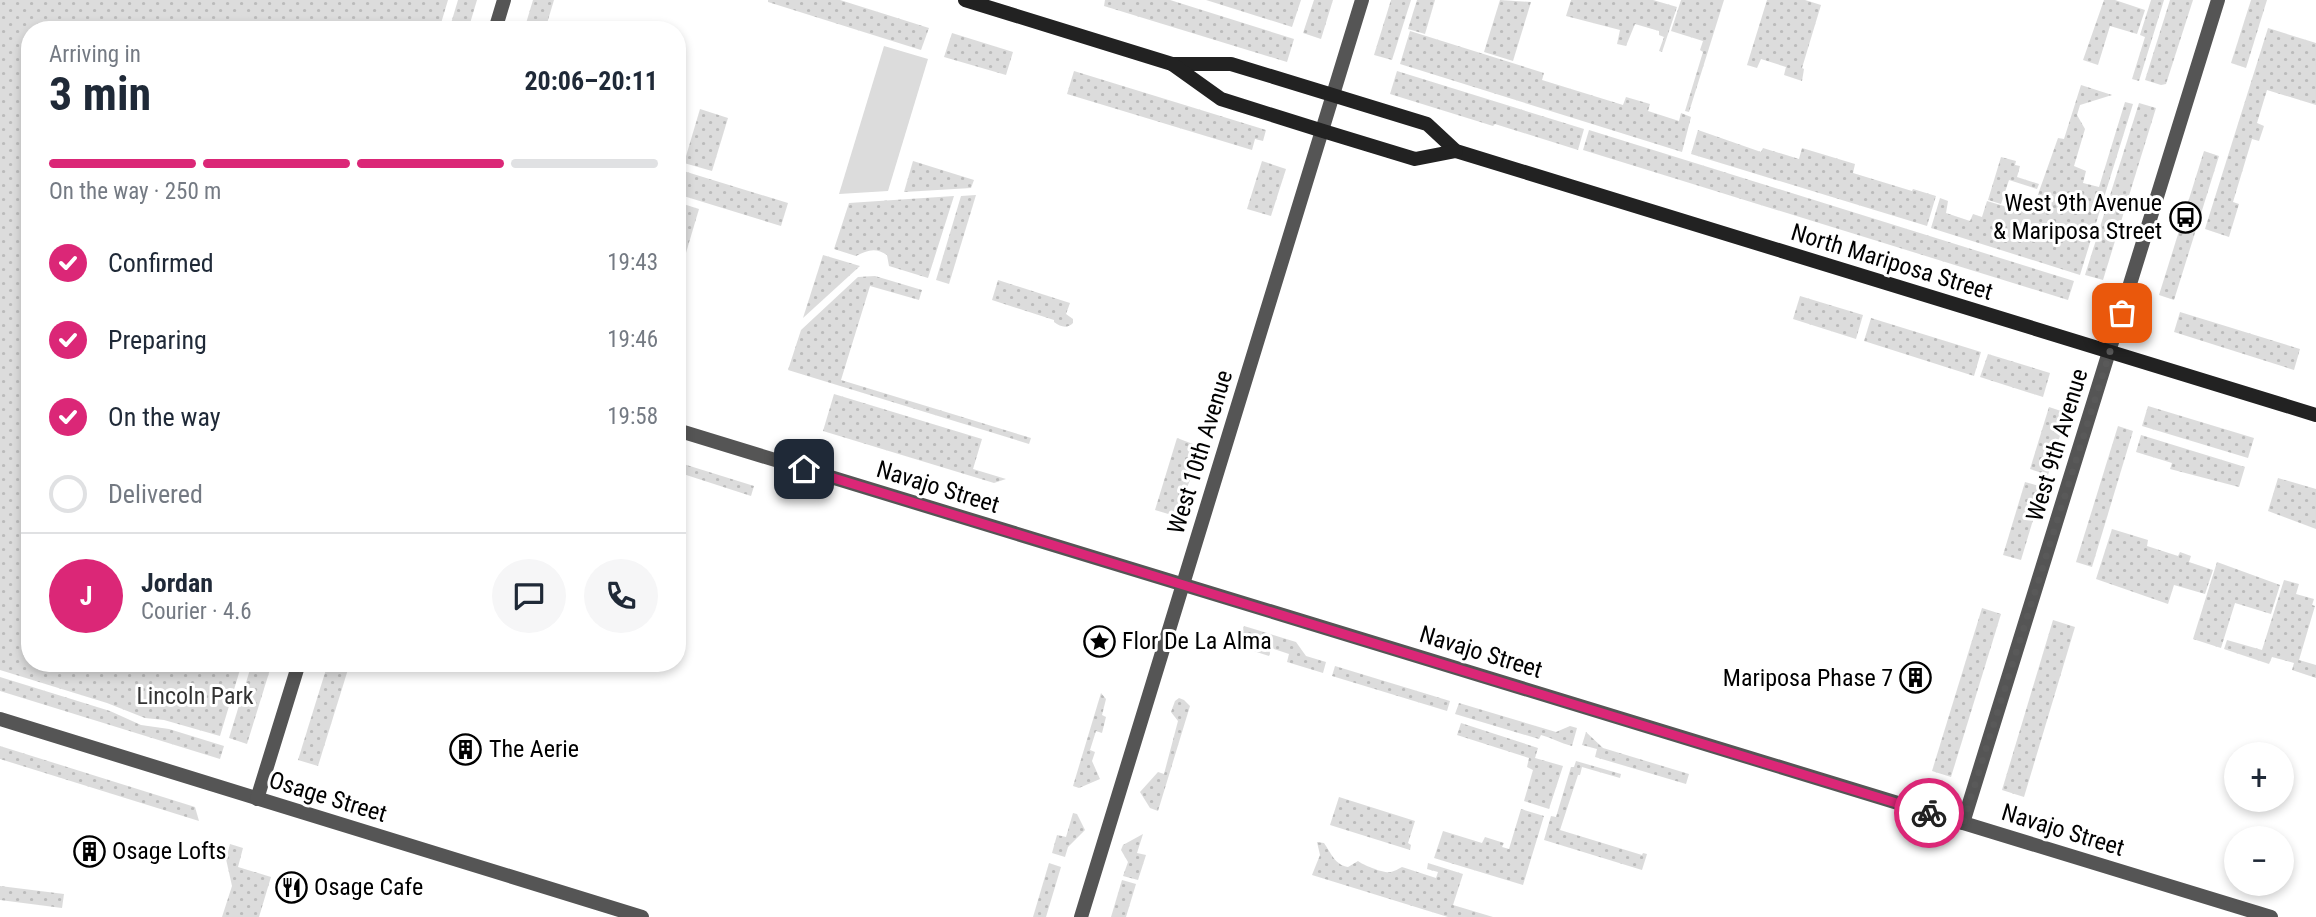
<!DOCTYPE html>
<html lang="en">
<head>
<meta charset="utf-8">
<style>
	:root { --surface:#fff; --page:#f6f6f7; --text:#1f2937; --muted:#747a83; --line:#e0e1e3; --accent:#db2777 }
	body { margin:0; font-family:"Roboto Condensed",sans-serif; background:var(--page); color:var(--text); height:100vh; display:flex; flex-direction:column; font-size:26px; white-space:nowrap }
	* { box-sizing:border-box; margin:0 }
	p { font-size:23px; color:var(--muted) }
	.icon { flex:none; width:38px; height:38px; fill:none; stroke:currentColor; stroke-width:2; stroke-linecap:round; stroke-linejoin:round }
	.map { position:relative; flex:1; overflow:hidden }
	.details { position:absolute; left:21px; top:21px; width:665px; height:651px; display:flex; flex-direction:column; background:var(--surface); border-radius:28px; box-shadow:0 4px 10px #0003 }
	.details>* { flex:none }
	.tools { position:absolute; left:2224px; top:742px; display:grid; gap:14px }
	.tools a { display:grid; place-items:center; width:70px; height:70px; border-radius:50%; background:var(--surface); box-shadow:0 4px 10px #0003; font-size:35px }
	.pin { position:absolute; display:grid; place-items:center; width:60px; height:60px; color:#fff; margin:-30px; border-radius:14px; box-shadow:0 4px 10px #0006 }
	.courier { position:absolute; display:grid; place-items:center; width:70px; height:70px; margin:-35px; border:5px solid #db2777; border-radius:50%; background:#fff; color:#222; box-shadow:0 2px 9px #0007 }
	.overview em { font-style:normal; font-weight:700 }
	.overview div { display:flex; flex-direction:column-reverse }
	.overview { display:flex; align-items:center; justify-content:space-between; height:119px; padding:0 28px }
	h1 { font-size:46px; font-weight:700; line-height:52px }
	.bar { display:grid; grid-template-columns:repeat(4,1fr); gap:10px 7px; align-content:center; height:84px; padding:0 28px }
	.bar i { height:9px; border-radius:5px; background:var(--line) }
	.bar .on { background:var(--accent) }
	.bar p { grid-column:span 4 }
	.line { display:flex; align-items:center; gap:18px; padding:0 28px; border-top:2px solid var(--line) }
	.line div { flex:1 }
	.round { display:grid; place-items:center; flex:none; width:74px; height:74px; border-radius:37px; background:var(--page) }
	ol { padding:0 28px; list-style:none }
	li { display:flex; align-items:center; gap:21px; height:77px }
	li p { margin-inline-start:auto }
	li .icon { padding:7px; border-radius:50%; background:var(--accent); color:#fff; stroke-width:4 }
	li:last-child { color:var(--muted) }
	li i { width:38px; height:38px; border:4px solid var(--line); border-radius:50% }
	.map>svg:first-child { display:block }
	.grass { fill:url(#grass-dots) }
	.garden { fill:#dcdcdc }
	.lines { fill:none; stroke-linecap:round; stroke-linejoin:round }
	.street { stroke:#555; stroke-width:14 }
	.secondary { stroke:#222; stroke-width:14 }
	.done { stroke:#595959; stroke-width:7; stroke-dasharray:0 12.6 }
	.route { stroke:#db2777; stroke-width:9 }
	.labels { text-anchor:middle; stroke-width:6; stroke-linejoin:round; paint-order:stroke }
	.poi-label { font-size:24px; fill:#000; stroke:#fff; text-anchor:start }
	.street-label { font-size:24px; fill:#000; stroke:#fff }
	.park-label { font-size:24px; fill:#333; stroke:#fff }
</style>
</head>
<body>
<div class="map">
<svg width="2316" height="917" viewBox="0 0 2316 917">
	<defs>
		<pattern id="grass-dots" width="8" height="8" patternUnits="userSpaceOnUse" patternTransform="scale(1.75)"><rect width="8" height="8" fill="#dcdcdc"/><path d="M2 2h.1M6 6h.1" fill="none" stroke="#bbb" stroke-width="1.8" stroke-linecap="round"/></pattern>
	</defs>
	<rect width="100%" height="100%" fill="#fff"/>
	<g class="grass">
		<polygon points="0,0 448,0 439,30 30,30 30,663 242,663 220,736 164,720 145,718 107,703 0,670"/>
		<polygon points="458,0 477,0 468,30 449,30"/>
		<polygon points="533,0 554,0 545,30 524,30"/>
		<polygon points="768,0 840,0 929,28 921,50 768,2"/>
		<polygon points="1105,0 1170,0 1294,39 1287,62 1104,6"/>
		<polygon points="1206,0 1301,0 1292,27"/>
		<polygon points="1314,0 1333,0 1321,39 1303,33"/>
		<polygon points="1391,0 1411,0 1392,60 1374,55"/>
		<polygon points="1417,0 1435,0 1425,34 1408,29"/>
		<polygon points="1500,0 1531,2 1513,61 1484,52"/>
		<polygon points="1571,0 1653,0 1677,7 1662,52 1659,51 1664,37 1659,35 1659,31 1635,24 1626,46 1617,44 1620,30 1566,16"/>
		<polygon points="1681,0 1724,0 1689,112 1685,111 1703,52 1700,50 1703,41 1671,31"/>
		<polygon points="1767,0 1805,0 1821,5 1802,68 1804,69 1802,81 1784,75 1786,67 1761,59 1757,68 1747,65"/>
		<polygon points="2104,0 2115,0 2145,10 2137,34 2110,26 2098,65 2083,60"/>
		<polygon points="2151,0 2164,0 2139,81 2132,79 2145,37 2140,35"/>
		<polygon points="2170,0 2193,0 2166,84 2161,85 2145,80"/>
		<polygon points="2251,0 2267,0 2246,68 2231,63"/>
		<polygon points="2268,28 2316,43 2316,105 2267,90 2257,123 2264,126 2259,141 2252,139 2233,202 2239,204 2229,237 2205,229"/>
		<polygon points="1410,31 1544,73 1542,80 1623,105 1626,97 1650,104 1648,111 1679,121 1681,113 1691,117 1682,152 1400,64"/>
		<polygon points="952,33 1013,52 1006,75 944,57"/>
		<polygon points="1074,71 1266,130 1263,141 1255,139 1252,150 1067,94"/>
		<polygon points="1397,71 1584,129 1578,150 1495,124 1493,126 1390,94"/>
		<polygon points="2081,85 2112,95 2080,105 2077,115 2085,129 2074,166 2086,171 2083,183 2099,187 2125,102 2133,104 2080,275 1931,228 1940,198 1948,201 1946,213 1970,221 1973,214 1982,217 1987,201 2031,214 2058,138 2064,139"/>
		<polygon points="2139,103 2156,108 2103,280 2085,275"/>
		<polygon points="700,109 728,118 712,171 684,163"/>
		<polygon points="1589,130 2074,281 2068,300 1583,150"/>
		<polygon points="1698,130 1761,152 1763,148 1799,159 1802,148 1855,164 1853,173 1912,191 1913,189 1936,196 1927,226 1691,154"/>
		<polygon points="2204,151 2219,156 2174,300 2159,295"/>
		<polygon points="2001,157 2016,161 2015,165 2020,166 2017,177 2039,184 2037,189 2009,180 2001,204 1988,200"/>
		<polygon points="913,161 974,180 971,188 904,192"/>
		<polygon points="1262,161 1286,169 1271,216 1247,209"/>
		<polygon points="677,169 788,203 781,226 677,194"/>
		<polygon points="976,195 949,284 936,280 961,196"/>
		<path d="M954,196l-26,82 -39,-12 -2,-11c-11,-8 -20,-5 -31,1l-22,-7 15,-46z"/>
		<polygon points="677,202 699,209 680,273 677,272"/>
		<polygon points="823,255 860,266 803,318"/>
		<polygon points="875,276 922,290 919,300 870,286 841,380 1031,438 1029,444 788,370 801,330 858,277"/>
		<path d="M998,280l72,23 -4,11 7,5v4c-6,6 -12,4 -19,-1v-2l-62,-20z"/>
		<polygon points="1800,296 1863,315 1856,339 1793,319"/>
		<polygon points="2180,312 2300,349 2294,370 2174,332"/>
		<polygon points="1871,318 1981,352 1974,376 1864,341"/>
		<polygon points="1988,354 2050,373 2043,397 1980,377"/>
		<polygon points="834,394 982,439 973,469 1006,479 994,483 823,431"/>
		<polygon points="2148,406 2254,438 2248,458 2142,426"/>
		<polygon points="2049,407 2067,413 2048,475 2030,469"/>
		<polygon points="2118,426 2133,431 2092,567 2076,562"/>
		<polygon points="2141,435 2245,467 2239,487 2170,469 2172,463 2136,452"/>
		<polygon points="1177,438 1193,444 1191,452 1196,466 1175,516 1155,510"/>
		<polygon points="677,462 754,486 751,496 677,472"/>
		<polygon points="2278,478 2316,489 2316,529 2268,511"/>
		<polygon points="2025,482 2043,487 2021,560 2003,555"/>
		<polygon points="2112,529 2148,540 2147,546 2178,556 2180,552 2191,556 2189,562 2213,570 2205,594 2174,585 2168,604 2096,579"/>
		<polygon points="2217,562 2280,585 2271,614 2235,603 2221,648 2193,639"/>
		<polygon points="2284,580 2299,584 2296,594 2314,599 2312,605 2315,606 2299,660 2316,665 2316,678 2292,670 2294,663 2272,657 2269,664 2224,649 2227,640 2262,650"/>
		<polygon points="1982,608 2001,614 1951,777 1932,771"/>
		<polygon points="2053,620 2075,627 2024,797 2002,790"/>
		<polygon points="1244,626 1296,642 1306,656 1326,662 1323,673 1287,662 1289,654 1271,648 1269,656 1238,646"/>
		<polygon points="252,663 272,663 247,744 229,738"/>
		<polygon points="328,663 350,663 318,766 298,760"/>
		<polygon points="1335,666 1450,701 1447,711 1332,676"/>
		<polygon points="0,677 110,711 141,725 169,729 224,746 220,759 0,691"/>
		<polygon points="1101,693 1106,699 1102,715 1106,717 1102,733 1096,731 1090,750 1095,752 1092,761 1100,779 1079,788 1073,786"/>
		<polygon points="1179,698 1184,700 1190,706 1158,811 1150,808 1140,792 1158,772 1164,774 1178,721 1171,712 1175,701"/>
		<path d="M1459,703l97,29 14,-6 7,2 -5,18c-12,-3 -20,-8 -31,-11l-2,4 -84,-25z"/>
		<polygon points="1461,723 1538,748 1535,758 1563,766 1549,809 1524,801 1533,770 1527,767 1529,758 1457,735"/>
		<polygon points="1586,732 1603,748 1689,774 1686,784 1595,757 1597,749 1582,745"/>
		<polygon points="0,746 195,807 199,821 0,759"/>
		<polygon points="1576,761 1621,774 1620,778 1582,767 1580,775 1578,775 1560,830 1642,855 1643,853 1647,854 1642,870 1544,840 1551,816 1556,817 1571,767 1574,767"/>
		<polygon points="1339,797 1415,821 1408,843 1411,845 1410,850 1330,825"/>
		<polygon points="1521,809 1544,816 1523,885 1434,858 1443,831 1482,843 1485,837 1504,843 1502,847 1509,849"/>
		<polygon points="1073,813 1077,814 1085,830 1068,847 1065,857 1052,853 1057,835 1066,837"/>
		<polygon points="1143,834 1137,853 1146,855 1138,880 1123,876 1128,862 1121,850 1123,845"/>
		<path d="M1317,842l7,1c7,10 11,22 24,24l10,-6c5,4 27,13 33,11 4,-1 7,-3 11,-5l34,11 2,-6 -11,-3 1,-6 35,11 -10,31 40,12h-45l-136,-42 8,-20z"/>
		<polygon points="230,844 243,848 238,867 271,877 259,917 222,917 232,886 226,859"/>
		<polygon points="1049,863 1061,867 1046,917 1033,917"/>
		<polygon points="1122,880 1136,884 1126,917 1111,917"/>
		<polygon points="0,886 64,894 62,908 0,900"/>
	</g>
	<g class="garden">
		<polygon points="240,15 289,30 235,30"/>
		<polygon points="884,46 928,59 888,191 839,194"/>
	</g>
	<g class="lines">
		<g class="street">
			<polyline points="495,30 504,0"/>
			<polyline points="677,430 2271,917"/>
			<polyline points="0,719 642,917"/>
			<polyline points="257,799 299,663"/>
			<polyline points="1963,823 2218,0"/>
			<polyline points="1081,917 1362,0"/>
		</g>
		<g class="secondary">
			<polyline points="965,0 1172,64 1231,64 1427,124 1456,151 2316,415"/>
			<polyline points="1172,64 1221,99 1323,131 1415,159 1456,151"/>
		</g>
	</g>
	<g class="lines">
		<polyline class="done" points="1929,813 1963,823 2122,313"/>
		<polyline class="route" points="804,469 1929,813"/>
	</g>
	<defs>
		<symbol id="bus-ring" viewBox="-11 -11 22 22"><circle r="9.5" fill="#fff" stroke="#000" stroke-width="1.5"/><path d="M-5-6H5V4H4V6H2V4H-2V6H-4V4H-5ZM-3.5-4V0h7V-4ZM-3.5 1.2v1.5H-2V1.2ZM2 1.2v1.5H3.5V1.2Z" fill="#000"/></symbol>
		<symbol id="sight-ring" viewBox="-11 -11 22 22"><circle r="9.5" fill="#fff" stroke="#000" stroke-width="1.5"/><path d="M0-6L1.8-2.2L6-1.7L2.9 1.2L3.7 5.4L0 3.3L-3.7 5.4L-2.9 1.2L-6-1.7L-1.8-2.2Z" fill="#000"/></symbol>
		<symbol id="building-ring" viewBox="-11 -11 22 22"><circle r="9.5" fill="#fff" stroke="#000" stroke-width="1.5"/><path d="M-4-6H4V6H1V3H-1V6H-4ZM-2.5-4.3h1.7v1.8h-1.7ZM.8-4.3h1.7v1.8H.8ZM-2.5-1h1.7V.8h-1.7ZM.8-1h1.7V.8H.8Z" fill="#000"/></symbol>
		<symbol id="restaurant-ring" viewBox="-11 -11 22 22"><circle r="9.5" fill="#fff" stroke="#000" stroke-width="1.5"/><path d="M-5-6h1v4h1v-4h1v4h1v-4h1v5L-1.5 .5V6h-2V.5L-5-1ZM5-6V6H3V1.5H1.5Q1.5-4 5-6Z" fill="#000"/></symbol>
	</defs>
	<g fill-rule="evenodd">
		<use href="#bus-ring" x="2168" y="200" width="35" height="35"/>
		<use href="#sight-ring" x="1082" y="624" width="35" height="35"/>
		<use href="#building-ring" x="1898" y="660" width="35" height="35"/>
		<use href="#building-ring" x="448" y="732" width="35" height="35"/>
		<use href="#building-ring" x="72" y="834" width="35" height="35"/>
		<use href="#restaurant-ring" x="274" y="870" width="35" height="35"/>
	</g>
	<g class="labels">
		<g class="poi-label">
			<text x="2162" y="211" text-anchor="end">West 9th Avenue<tspan x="2162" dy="28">&amp; Mariposa Street</tspan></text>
			<text x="1122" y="649">Flor De La Alma</text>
			<text x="1893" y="686" text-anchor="end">Mariposa Phase 7</text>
			<text x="489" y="757">The Aerie</text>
			<text x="112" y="859">Osage Lofts</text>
			<text x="314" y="895">Osage Cafe</text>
		</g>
		<g class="street-label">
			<text transform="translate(1892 262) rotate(17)" y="8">North Mariposa Street</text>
			<text transform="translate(2057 445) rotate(-73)" y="8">West 9th Avenue</text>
			<text transform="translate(1200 452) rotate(-73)" y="8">West 10th Avenue</text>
			<text transform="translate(938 487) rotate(17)" y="8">Navajo Street</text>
			<text transform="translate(1481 652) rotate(17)" y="8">Navajo Street</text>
			<text transform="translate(328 797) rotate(17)" y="8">Osage Street</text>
			<text transform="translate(2063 830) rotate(17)" y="8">Navajo Street</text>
		</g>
		<g class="park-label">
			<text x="195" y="704">Lincoln Park</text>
		</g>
	</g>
</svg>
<div class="tools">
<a>+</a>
<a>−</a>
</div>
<div class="pin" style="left:2122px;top:313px;background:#ea580c"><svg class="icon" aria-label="bag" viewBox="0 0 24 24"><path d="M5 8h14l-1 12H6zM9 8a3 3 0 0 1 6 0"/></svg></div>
<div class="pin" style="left:804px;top:469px;background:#1f2937"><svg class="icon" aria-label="home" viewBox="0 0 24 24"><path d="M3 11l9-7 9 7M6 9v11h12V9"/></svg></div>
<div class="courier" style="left:1929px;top:813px"><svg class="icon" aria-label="bike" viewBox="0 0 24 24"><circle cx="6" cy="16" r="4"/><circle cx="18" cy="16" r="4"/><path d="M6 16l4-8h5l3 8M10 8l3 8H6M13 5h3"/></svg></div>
<section class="details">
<div class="overview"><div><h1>3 min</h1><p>Arriving in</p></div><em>20:06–20:11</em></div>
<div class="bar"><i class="on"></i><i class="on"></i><i class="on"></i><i></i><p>On the way · 250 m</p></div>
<ol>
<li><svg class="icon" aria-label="check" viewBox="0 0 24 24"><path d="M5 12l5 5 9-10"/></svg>Confirmed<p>19:43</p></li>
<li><svg class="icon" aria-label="check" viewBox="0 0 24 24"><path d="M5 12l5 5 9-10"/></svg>Preparing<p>19:46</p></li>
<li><svg class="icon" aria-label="check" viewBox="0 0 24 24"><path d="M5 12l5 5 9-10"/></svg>On the way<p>19:58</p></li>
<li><i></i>Delivered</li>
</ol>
<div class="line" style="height:126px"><b class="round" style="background:var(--accent);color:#fff">J</b><div><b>Jordan</b><p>Courier · 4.6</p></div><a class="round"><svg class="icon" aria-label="chat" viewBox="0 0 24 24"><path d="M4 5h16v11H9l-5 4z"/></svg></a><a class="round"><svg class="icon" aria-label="phone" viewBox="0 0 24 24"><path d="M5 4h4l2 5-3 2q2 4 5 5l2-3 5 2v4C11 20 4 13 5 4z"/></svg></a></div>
</section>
</div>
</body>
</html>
